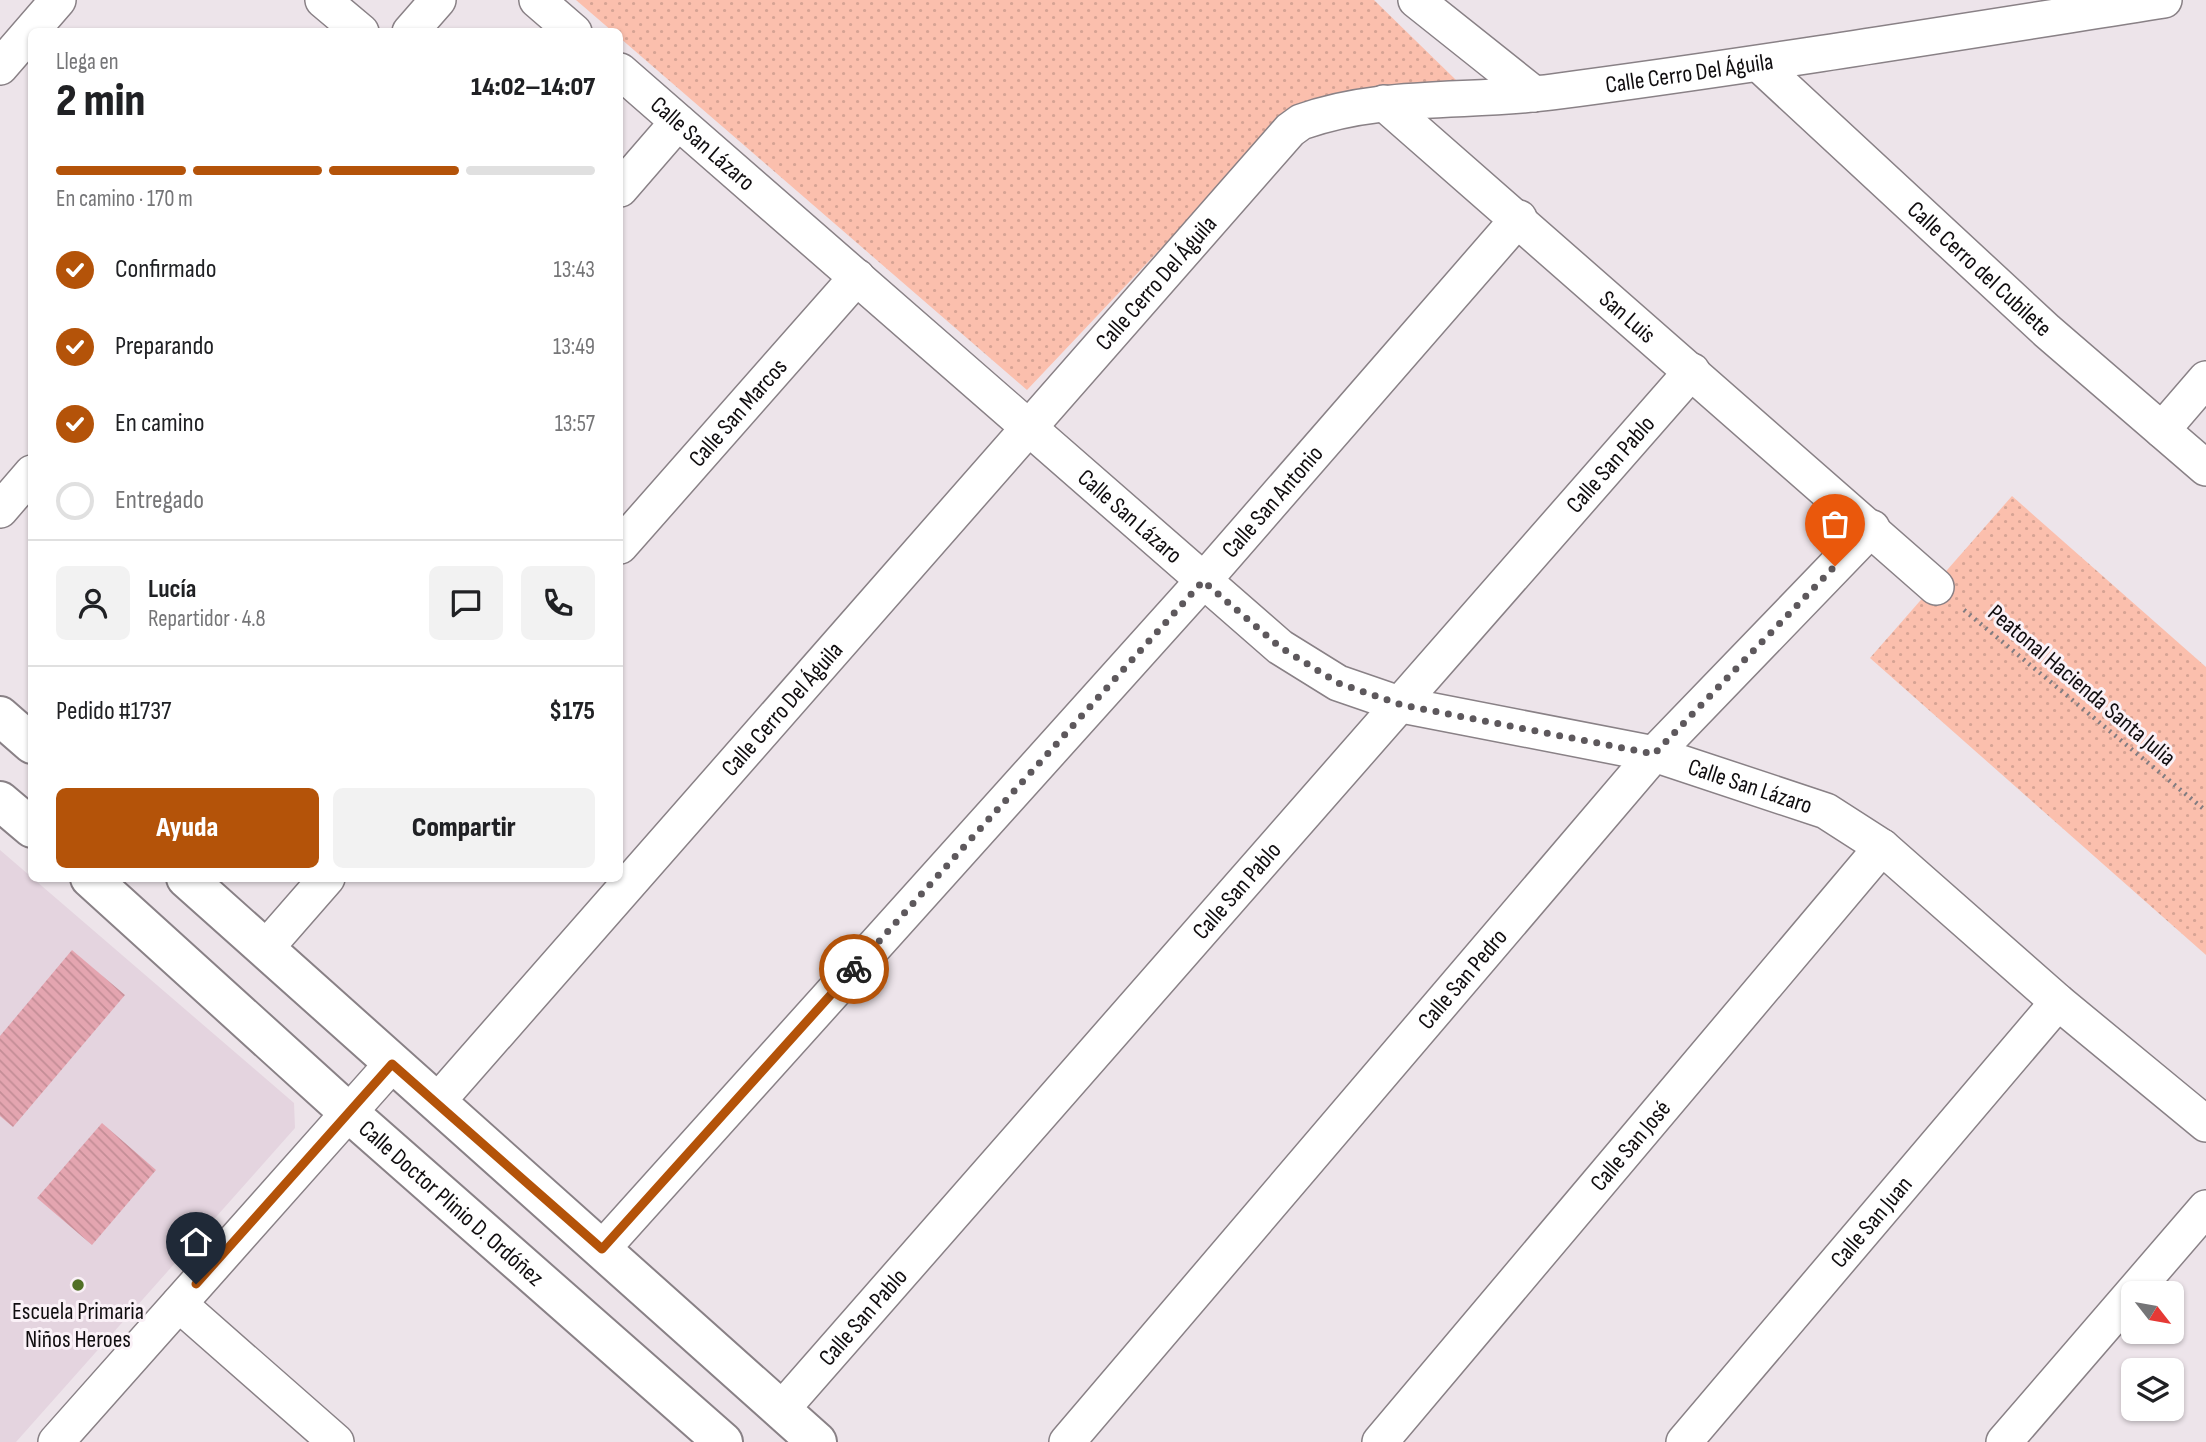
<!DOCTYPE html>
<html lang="es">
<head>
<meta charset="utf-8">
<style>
	:root { --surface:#fff; --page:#f2f2f2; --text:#202124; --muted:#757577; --line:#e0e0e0; --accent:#b45309 }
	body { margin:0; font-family:"Sofia Sans Condensed",sans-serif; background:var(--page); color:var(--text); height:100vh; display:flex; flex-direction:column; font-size:26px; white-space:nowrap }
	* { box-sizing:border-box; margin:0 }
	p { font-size:23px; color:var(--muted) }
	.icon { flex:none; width:38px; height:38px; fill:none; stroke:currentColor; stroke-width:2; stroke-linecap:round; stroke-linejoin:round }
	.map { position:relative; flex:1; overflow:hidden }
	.sheet { position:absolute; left:28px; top:28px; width:595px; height:854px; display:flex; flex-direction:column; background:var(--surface); border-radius:10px; box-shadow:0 2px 5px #0004 }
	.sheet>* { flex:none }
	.needle { width:46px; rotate:121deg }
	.tools { position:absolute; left:2121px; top:1281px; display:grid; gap:14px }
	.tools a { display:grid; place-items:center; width:63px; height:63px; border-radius:10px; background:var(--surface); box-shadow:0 2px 5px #0004; font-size:35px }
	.pin { position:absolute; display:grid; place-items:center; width:60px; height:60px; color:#fff; margin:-72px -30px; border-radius:50% 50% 50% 0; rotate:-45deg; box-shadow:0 0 7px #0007 }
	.pin .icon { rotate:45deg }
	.courier { position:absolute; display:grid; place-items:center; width:70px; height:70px; margin:-35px; border:5px solid #b45309; border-radius:50%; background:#fff; color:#222; box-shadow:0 2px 9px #0007 }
	.overview em { font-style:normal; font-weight:800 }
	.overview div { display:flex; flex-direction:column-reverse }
	.overview { display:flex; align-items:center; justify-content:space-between; height:119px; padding:0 28px }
	h1 { font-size:46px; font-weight:800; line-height:52px }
	.bar { display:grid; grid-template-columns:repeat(4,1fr); gap:10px 7px; align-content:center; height:84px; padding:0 28px }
	.bar i { height:9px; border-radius:5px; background:var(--line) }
	.bar .selected { background:var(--accent) }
	.bar p { grid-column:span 4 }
	.line { display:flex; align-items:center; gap:18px; padding:0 28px; border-top:2px solid var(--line) }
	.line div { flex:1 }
	.round { display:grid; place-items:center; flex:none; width:74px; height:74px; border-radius:10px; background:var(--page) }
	ol { padding:0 28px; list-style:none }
	li { display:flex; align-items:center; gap:21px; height:77px }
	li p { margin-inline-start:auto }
	li .icon { padding:7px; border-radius:50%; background:var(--accent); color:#fff; stroke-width:4 }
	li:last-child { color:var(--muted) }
	li i { width:38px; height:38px; border:4px solid var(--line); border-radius:50% }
	.primary-button { display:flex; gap:14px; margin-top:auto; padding:14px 28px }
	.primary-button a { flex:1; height:80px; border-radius:10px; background:var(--accent); color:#fff; font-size:28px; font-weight:800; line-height:80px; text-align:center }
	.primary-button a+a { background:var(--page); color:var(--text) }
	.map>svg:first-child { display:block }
	.built { fill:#e4d4df }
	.park { fill:url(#park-dots) }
	.building { fill:url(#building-back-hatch) }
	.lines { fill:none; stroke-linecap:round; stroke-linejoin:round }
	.minor-casing { stroke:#898186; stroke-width:38 }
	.tertiary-casing { stroke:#898186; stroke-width:42 }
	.path { stroke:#827c80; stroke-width:4.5; stroke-dasharray:2 5; stroke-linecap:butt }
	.minor { stroke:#fff; stroke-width:35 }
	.tertiary { stroke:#fff; stroke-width:38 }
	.done { stroke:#5d585c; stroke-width:7; stroke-dasharray:0 12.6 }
	.route { stroke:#b45309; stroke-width:9 }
	.poi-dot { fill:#517026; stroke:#faf1f7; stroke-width:2.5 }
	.labels { text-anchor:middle; stroke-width:6; stroke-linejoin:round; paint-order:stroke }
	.street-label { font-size:24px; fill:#100d0f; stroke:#faf1f7 }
	.poi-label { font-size:24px; fill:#100d0f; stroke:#faf1f7 }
</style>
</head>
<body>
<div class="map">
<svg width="2206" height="1442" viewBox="0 0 2206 1442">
	<defs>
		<pattern id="park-dots" width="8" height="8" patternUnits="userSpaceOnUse" patternTransform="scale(1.75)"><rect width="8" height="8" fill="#fbbfad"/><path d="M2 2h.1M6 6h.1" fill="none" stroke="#d6a394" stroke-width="1.8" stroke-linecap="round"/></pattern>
		<pattern id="building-back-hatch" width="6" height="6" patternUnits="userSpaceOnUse" patternTransform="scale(1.75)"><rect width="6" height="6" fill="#e4a5b0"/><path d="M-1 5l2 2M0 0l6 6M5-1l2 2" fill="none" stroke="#c38d96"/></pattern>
	</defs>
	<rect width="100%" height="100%" fill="#ede4ea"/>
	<polygon class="built" points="0,850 294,1103 295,1128 16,1442 0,1442"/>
	<g class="park">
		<polygon points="576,0 1374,0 1456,80 1289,113 1027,390 620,38 620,32 612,31"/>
		<polygon points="2012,496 2206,667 2206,955 1870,658"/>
	</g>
	<g class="building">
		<polygon points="72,950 125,995 13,1127 0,1116 0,1036"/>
		<polygon points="102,1123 156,1170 92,1245 37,1198"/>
	</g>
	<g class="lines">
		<defs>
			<g id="minor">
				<polyline points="323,0 361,32"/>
				<polyline points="537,0 574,32"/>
				<polyline points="1416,0 1534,94"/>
				<polyline points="410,32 438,0"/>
				<path id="s1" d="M1759,64l288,267 159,137"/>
				<polyline points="0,67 58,0"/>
				<path id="s2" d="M620,71l660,576 58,36 64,22 252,49 172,57 56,36 176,155 148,122"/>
				<path id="s3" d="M1384,103l552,484"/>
				<polyline points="620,189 678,122"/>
				<polyline points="2162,430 2206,379"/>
				<polyline points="0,510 32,473"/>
				<path id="s4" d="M620,546l237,-269"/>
				<polyline points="265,949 327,878"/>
				<path id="s5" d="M437,1102l853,-972 11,-8c80,-29 168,-19 251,-30 205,-27 408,-60 612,-92"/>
				<path id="s6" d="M602,1249l601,-668 316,-363"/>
				<polyline points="179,1304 336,1442"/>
				<path id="s7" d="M781,1410l911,-1039"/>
				<polyline points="56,1442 392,1064"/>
				<path id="s8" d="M1067,1442l587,-688 218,-226"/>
				<path id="s9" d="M1380,1442l502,-595"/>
				<path id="s10" d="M1684,1442l374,-440"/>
				<polyline points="2004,1442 2206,1208"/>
			</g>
			<g id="tertiary">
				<polyline points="0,716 32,744"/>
				<polyline points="0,801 32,828"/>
				<path id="s11" d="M90,878l258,234 375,330"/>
				<polyline points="186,878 817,1442"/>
			</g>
		</defs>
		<use href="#minor" class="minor-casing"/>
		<use href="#tertiary" class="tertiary-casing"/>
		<polyline class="path" points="1964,610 2206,811"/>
		<use href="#minor" class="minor"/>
		<use href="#tertiary" class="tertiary"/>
	</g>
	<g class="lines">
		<polyline class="done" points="854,969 1203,581 1280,647 1338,683 1402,705 1654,754 1835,566"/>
		<polyline class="route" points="196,1284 392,1064 602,1249 854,969"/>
	</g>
	<circle class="poi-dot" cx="78" cy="1285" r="7"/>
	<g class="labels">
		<g class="street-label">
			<text dy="8" stroke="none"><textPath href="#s5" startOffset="1699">Calle Cerro Del Águila</textPath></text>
			<text dy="8" stroke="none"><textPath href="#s2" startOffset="110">Calle San Lázaro</textPath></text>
			<text dy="8" stroke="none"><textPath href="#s1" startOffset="301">Calle Cerro del Cubilete</textPath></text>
			<text dy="8" stroke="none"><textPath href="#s5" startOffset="1090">Calle Cerro Del Águila</textPath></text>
			<text dy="8" stroke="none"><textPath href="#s3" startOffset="324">San Luis</textPath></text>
			<text dy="8" stroke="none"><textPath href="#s4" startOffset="178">Calle San Marcos</textPath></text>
			<text dy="8" stroke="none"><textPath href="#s7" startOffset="1258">Calle San Pablo</textPath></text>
			<text dy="8" stroke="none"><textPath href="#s6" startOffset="1004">Calle San Antonio</textPath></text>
			<text dy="8" stroke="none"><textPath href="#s2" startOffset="677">Calle San Lázaro</textPath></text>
			<text transform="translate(2082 685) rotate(40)" y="8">Peatonal Hacienda Santa Julia</text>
			<text dy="8" stroke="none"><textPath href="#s5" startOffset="523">Calle Cerro Del Águila</textPath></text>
			<text dy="8" stroke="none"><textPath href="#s2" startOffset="1370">Calle San Lázaro</textPath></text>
			<text dy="8" stroke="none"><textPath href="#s7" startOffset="691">Calle San Pablo</textPath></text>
			<text dy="8" stroke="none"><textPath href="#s8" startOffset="609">Calle San Pedro</textPath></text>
			<text dy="8" stroke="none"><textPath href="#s9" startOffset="388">Calle San José</textPath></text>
			<text dy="8" stroke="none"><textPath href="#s11" startOffset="486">Calle Doctor Plinio D. Ordóñez</textPath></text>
			<text dy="8" stroke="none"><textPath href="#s10" startOffset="289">Calle San Juan</textPath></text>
			<text dy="8" stroke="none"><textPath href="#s7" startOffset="124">Calle San Pablo</textPath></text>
		</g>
		<g class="poi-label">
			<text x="78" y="1319">Escuela Primaria<tspan x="78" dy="28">Niños Heroes</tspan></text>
		</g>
	</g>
</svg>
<div class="tools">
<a><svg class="needle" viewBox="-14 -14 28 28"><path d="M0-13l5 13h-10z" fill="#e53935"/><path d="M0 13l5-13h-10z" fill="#757577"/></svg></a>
<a><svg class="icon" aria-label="layers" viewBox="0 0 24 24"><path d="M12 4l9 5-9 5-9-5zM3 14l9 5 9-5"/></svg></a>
</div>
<div class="pin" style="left:1835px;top:566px;background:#ea580c"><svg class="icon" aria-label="bag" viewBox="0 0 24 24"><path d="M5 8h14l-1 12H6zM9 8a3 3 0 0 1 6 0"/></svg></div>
<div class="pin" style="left:196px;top:1284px;background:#1f2937"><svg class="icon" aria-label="home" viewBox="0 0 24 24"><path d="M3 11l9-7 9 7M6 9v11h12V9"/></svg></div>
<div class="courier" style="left:854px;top:969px"><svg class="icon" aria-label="bike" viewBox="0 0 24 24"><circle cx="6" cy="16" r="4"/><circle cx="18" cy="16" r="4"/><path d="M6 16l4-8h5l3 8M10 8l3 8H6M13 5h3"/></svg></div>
<section class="sheet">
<div class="overview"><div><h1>2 min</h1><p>Llega en</p></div><em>14:02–14:07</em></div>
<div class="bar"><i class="selected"></i><i class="selected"></i><i class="selected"></i><i></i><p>En camino · 170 m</p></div>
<ol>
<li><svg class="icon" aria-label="check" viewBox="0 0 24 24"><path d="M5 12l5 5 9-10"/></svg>Confirmado<p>13:43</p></li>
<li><svg class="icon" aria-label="check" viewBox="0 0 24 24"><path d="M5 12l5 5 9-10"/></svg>Preparando<p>13:49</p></li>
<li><svg class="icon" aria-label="check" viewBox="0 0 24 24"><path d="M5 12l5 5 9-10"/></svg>En camino<p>13:57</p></li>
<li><i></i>Entregado</li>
</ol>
<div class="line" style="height:126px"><a class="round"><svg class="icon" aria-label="person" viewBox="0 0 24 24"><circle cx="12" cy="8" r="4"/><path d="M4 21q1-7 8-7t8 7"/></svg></a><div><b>Lucía</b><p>Repartidor · 4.8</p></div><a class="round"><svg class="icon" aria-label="chat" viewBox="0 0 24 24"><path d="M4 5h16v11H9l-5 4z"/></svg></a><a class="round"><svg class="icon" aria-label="phone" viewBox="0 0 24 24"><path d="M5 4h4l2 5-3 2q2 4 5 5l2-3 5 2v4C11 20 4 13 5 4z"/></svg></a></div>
<div class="line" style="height:91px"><div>Pedido #1737</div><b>$175</b></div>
<div class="primary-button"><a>Ayuda</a><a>Compartir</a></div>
</section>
</div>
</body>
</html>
